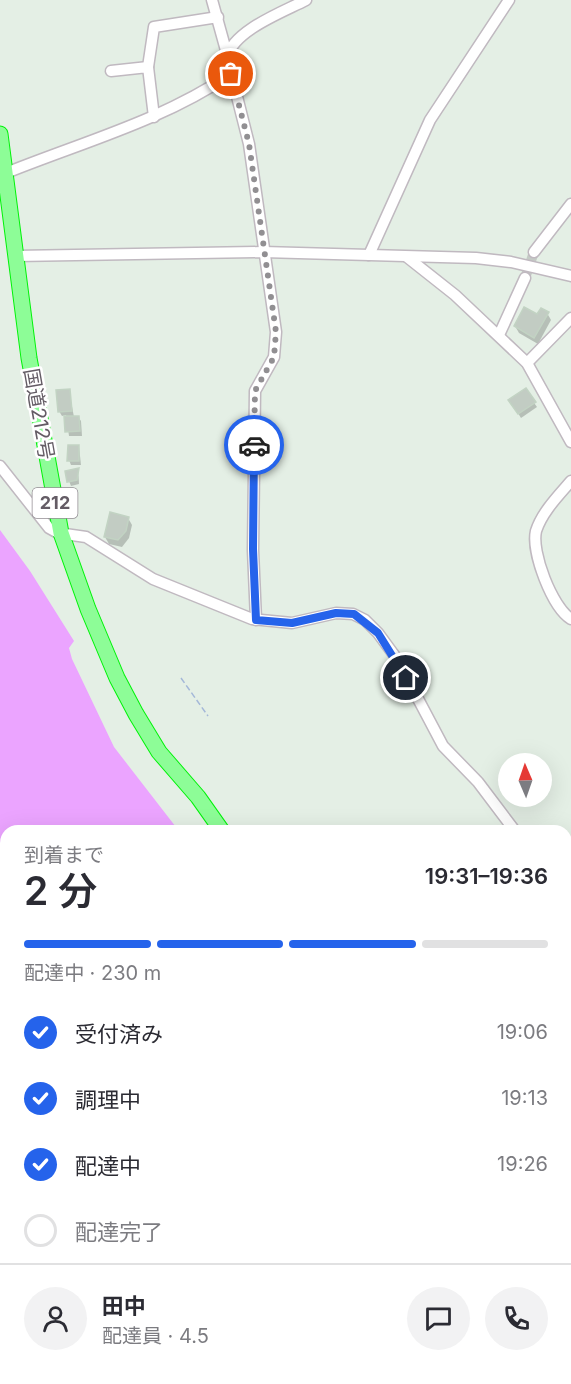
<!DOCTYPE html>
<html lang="ja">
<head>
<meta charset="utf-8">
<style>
	:root { --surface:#fff; --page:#f2f2f3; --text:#2b2b33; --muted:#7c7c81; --line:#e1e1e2; --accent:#2563eb }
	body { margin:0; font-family:Inter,"Noto Sans JP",sans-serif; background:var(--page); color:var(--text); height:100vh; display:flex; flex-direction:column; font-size:22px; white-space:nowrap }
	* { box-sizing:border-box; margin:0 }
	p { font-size:20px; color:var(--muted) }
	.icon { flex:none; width:33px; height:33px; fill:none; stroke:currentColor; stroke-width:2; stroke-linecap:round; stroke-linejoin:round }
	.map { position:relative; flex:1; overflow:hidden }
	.sheet { position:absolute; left:0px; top:825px; width:572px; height:560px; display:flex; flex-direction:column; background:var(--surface); border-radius:18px 18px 0 0; box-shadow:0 6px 24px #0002 }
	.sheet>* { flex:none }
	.needle { width:39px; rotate:358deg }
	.buttons { position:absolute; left:498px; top:753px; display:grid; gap:12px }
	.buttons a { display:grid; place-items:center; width:54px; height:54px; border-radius:50%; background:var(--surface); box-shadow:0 6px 24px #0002; font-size:30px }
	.pin { position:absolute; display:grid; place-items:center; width:51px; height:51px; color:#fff; margin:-26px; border:3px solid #fff; border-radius:50%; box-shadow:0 2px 6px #0007 }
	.courier { position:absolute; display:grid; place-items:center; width:60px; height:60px; margin:-30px; border:4px solid #2563eb; border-radius:50%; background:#fff; color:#222; box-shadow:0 2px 8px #0007 }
	.head em { font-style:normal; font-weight:600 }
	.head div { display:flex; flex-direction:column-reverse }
	.head { display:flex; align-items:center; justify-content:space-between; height:102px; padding:0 24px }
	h1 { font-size:39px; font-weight:600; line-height:45px }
	.bar { display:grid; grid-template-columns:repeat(4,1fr); gap:9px 6px; align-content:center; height:72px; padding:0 24px }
	.bar i { height:8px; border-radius:4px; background:var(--line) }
	.bar .selected { background:var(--accent) }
	.bar p { grid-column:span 4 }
	.line { display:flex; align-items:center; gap:15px; padding:0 24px; border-top:2px solid var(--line) }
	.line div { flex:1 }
	.round { display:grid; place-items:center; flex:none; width:63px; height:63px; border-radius:32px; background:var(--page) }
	ol { padding:0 24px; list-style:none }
	li { display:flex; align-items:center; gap:18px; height:66px }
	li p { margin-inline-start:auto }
	li .icon { padding:6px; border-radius:50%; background:var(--accent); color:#fff; stroke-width:4 }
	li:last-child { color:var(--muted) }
	li i { width:33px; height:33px; border:3px solid var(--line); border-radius:50% }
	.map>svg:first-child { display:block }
	.water { fill:#eba4ff }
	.shadow { fill:#0003 }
	.building { fill:#c2ccc3; stroke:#c2d3c3; stroke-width:1.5 }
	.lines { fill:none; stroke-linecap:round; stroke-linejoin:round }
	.minor-tunnel { stroke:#c4cac5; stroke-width:10; stroke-dasharray:10 5; stroke-linecap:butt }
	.minor-casing { stroke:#c0b9c0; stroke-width:13 }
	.major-casing { stroke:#5bf165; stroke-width:14 }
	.highway-casing { stroke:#01f209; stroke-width:17 }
	.path { stroke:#a4b8d8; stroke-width:1.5; stroke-dasharray:6 3; stroke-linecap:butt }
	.minor { stroke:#fff; stroke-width:10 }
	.major { stroke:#a9ffb9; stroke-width:12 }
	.highway { stroke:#8dfd97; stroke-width:15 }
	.done { stroke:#918f92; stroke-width:6; stroke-dasharray:0 10.8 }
	.route { stroke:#2563eb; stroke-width:8 }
	.labels { text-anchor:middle; stroke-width:5; stroke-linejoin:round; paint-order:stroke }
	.shield { fill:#fff; stroke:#928d93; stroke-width:1.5 }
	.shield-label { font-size:18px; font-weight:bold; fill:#645c65 }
	.street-label { font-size:20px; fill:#645c65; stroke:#fff }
</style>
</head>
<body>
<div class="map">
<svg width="571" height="1384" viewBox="0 0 571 1384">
	<rect width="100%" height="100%" fill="#e4efe5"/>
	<g class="water">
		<polygon points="0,530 30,571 74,641 69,648 72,659 114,747 179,831 6,831 6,952 0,943"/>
		<polygon points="398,1378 398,1384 250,1384 250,1379"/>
	</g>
	<g class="shadow">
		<polygon points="547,313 551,320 538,344 519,333 515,326"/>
		<polygon points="525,390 537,407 521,418 510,400"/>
		<polygon points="69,391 74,417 78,417 81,421 82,436 69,436 66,415 62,416 59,411"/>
		<polygon points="79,447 81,465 71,465 69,460"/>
		<polygon points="78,469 79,484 71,486 69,481"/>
		<polygon points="128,518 132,525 129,538 122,547 109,544 105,537"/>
	</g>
	<g class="building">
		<polygon points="524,307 537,314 541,308 549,312 534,338 514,326"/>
		<polygon points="526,388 536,402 518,414 508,400"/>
		<polygon points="70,389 72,411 58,412 56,390"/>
		<polygon points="64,416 79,416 80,431 65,432"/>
		<polygon points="68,445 79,445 79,461 67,461"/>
		<polygon points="79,468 77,480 67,482 65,471"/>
		<polygon points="110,512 129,517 126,531 118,540 104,537"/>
	</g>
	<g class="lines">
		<g class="minor-tunnel">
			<polyline points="525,278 534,252"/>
			<polyline points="23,1378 25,1384"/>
		</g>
		<defs>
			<g id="minor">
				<polyline points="212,0 227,54"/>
				<polyline points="148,67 154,27 218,17"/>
				<polyline points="111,71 148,67 154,117"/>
				<path d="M1,175c78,-32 159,-53 230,-101"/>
				<polyline points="534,252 571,204"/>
				<polyline points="369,255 430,120 509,0"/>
				<polyline points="15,256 263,252 476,258 511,262 571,276"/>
				<polyline points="407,257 455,295 527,363 571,442"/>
				<polyline points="499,335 525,278"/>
				<polyline points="527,363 571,318"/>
				<polyline points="0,466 49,528 58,533 86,537 153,579 252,619 292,623 336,613 353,614 365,620 378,633 397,659 443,746 478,782 515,831"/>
				<path d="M571,481c-12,14 -29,31 -35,50 -5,21 16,76 35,88"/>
				<path d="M256,620l-3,-70 2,-159 19,-34 2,-25 -27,-188 -22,-87c7,-27 56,-45 79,-57"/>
				<polyline points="566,886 571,891"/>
				<polyline points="0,1069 6,1079"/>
				<polyline points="0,1312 4,1318"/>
			</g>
			<polyline id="major" points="566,1307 571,1318"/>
			<g id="highway">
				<polyline points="0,134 29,358 61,533 88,609 117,678 136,714 159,752 198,797 222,831"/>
				<polyline points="0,1344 6,1345"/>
				<polyline points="0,1360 6,1361"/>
				<polyline points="153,1378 199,1384"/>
				<polyline points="276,1378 316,1384"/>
				<polyline points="456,1378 457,1384"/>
			</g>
		</defs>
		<use href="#minor" class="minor-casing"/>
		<use href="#major" class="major-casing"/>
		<use href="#highway" class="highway-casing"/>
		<polyline class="path" points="181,678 208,716"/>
		<use href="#minor" class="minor"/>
		<use href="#major" class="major"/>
		<use href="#highway" class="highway"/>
	</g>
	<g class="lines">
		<polyline class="done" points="231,74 249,144 276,332 274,357 255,391 254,445"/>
		<polyline class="route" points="254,445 253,549 256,620 292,623 336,613 354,614 378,633 406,678"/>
	</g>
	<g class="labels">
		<rect class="shield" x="32.5" y="488" width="45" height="30" rx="4.5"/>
		<g class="shield-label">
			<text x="55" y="509">212</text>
		</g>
		<g class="street-label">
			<text transform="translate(39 414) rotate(80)" y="7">国道212号</text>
		</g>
	</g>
</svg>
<div class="buttons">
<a><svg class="needle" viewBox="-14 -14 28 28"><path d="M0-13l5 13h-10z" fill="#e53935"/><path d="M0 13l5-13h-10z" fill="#7c7c81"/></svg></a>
</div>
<div class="pin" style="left:231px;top:74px;background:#ea580c"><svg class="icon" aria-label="bag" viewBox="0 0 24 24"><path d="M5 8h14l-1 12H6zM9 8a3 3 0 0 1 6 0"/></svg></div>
<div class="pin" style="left:406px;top:678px;background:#1f2937"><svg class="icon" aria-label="home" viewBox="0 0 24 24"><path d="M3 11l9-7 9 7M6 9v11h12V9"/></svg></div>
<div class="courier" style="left:254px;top:445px"><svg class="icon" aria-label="car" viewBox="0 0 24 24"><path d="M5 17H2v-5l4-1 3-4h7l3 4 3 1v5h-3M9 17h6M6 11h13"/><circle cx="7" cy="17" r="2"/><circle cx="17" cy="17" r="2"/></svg></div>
<section class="sheet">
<div class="head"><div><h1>2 分</h1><p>到着まで</p></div><em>19:31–19:36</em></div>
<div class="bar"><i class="selected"></i><i class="selected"></i><i class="selected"></i><i></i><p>配達中 · 230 m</p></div>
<ol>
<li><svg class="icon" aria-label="check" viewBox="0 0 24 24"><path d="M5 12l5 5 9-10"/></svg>受付済み<p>19:06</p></li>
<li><svg class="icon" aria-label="check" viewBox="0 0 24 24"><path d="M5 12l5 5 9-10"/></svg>調理中<p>19:13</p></li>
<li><svg class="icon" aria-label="check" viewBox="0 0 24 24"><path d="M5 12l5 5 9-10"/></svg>配達中<p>19:26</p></li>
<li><i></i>配達完了</li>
</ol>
<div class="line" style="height:108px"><a class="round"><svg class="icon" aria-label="person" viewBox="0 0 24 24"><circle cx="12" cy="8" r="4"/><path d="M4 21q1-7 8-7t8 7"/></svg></a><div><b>田中</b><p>配達員 · 4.5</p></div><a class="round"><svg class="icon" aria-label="chat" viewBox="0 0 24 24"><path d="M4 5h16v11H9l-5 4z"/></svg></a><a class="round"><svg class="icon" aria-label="phone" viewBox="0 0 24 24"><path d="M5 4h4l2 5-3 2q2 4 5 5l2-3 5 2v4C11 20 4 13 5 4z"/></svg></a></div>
</section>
</div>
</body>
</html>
